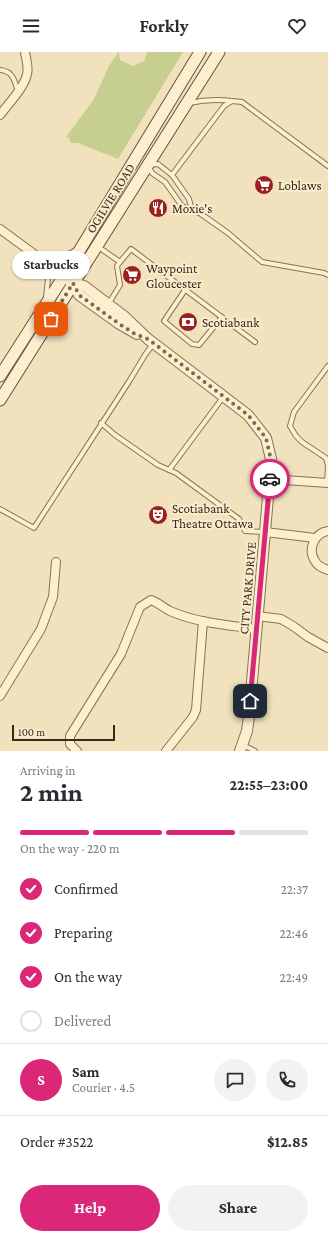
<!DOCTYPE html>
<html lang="en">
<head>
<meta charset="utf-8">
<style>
	:root { --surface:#fff; --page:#f2f2f3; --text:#2b2b33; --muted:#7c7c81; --line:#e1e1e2; --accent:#db2777 }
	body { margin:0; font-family:"Crimson Pro",serif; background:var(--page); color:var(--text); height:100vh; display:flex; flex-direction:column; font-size:15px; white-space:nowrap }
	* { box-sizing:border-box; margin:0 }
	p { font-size:13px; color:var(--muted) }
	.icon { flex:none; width:22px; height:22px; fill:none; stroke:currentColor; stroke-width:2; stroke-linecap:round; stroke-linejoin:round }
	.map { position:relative; height:699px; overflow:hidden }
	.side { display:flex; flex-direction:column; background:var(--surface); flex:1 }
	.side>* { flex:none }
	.scale { position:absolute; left:12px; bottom:10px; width:103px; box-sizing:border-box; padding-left:4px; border:2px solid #38291b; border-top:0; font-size:11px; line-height:14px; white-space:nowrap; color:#38291b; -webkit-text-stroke:3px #f8eccd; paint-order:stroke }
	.pin { position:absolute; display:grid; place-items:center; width:34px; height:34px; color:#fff; margin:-17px; border-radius:8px; box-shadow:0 2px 6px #0006 }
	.courier { position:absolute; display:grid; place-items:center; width:40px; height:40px; margin:-20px; border:3px solid #db2777; border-radius:50%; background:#fff; color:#222; box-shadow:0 1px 5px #0007 }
	.bubble { position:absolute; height:28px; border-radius:14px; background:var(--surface); box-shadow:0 1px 3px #0004; font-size:13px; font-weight:700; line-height:28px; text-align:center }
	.overview em { font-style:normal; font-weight:700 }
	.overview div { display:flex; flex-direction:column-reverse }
	.overview { display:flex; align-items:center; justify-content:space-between; height:68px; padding:0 20px }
	h1 { font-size:26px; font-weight:700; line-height:30px }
	.bar { display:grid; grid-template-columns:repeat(4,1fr); gap:6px 4px; align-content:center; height:48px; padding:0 20px }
	.bar i { height:5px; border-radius:3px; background:var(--line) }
	.bar .active { background:var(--accent) }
	.bar p { grid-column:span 4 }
	.line { display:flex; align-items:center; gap:10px; padding:0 20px; border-top:1px solid var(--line) }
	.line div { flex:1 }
	.round { display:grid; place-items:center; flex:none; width:42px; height:42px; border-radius:21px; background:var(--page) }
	ol { padding:0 20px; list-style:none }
	li { display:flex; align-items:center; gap:12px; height:44px }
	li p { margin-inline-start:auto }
	li .icon { padding:4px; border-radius:50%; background:var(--accent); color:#fff; stroke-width:4 }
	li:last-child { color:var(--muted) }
	li i { width:22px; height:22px; border:2px solid var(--line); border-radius:50% }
	.button { display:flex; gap:8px; margin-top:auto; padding:8px 20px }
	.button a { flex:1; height:46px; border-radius:24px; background:var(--accent); color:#fff; font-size:16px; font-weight:700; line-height:46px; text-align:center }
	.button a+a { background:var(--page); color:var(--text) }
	header { display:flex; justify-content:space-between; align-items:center; height:52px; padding:0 20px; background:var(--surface); font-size:18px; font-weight:700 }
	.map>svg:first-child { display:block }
	.green { fill:#c7cf90 }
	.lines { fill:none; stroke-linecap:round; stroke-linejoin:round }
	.service-casing { stroke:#8a7255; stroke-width:6 }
	.minor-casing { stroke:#8a7255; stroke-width:10 }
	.tertiary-casing { stroke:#8a7255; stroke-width:12 }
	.secondary-casing { stroke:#6b5238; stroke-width:13 }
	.service { stroke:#fbefd0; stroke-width:4 }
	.minor { stroke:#fbefd0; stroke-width:8 }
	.tertiary { stroke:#fbefd0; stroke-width:10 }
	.secondary { stroke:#fbefd0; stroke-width:11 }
	.done { stroke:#796a54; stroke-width:4; stroke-dasharray:0 7.2 }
	.route { stroke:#db2777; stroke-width:5 }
	.labels { text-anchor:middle; stroke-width:4; stroke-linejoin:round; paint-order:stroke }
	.poi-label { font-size:13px; fill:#38291b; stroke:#f8eccd; text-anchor:start }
	.street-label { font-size:13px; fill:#38291b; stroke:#f8eccd }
</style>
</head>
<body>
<header><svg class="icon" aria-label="menu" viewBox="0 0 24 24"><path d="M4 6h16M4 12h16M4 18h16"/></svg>Forkly<svg class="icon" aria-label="heart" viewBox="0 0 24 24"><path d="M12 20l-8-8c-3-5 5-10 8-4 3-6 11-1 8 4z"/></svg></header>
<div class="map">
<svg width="328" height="699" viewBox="0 0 328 699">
	<rect width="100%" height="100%" fill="#f1e2bd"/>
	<polygon class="green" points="118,0 119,0 120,8 133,14 144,9 147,0 183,0 118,107 78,91 71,91 69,86 66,85 94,47 109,14"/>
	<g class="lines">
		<defs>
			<g id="service">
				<path d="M0,18c13,1 14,10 18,21"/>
				<path d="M189,51c14,-3 28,-4 43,-2"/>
				<polyline points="172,123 224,54 232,49 242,50 328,114"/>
				<polyline points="192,158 189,147 172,123 158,112 148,113 152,121 165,130 182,154 201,162 228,181 262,210 324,221 328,223"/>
				<polyline points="97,194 120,210 131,197 255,290"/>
				<polyline points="43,208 61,206 76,198"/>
				<polyline points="45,211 48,227 46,245"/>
				<polyline points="185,238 164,269 192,292 199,293 222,265"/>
				<polyline points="109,251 120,233 117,214 120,210"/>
				<polyline points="101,371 115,383 158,413 176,421 239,467 245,479 265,480"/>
				<polyline points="169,418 224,344"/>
				<polyline points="327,431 328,414 326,406 302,390 296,384 290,374 294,360 328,314"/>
				<polyline points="0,457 34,476 130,328 145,303 153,292"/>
				<polyline points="243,693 255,699"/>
			</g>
			<g id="minor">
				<path d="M0,63c8,-11 25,-28 27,-41 2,-7 -1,-15 -2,-22"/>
				<polyline points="0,177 64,224"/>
				<polyline points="270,427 328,431"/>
				<path d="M328,479c-13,2 -21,18 -13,30 2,5 8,7 13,9"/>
				<polyline points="265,480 315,486"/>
				<polyline points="257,564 281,567 293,574 308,585 328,596"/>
				<polyline points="0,644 41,577 53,545 56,510"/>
				<path d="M77,699l-7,-7v-8l51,-82 19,-47 11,-7c8,3 13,8 19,11 27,12 58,14 86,18"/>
				<polyline points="166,699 193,665 196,658 203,569"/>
			</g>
			<g id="tertiary">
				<polyline points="64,224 73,231 84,234 125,265 148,287 248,363 266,386 271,407 270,422 249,664 247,679 240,699"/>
				<polyline points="73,231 79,243 118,271 137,282"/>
			</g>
			<g id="secondary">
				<polyline points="0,324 64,224 200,0"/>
				<polyline points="0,348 219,0"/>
			</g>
		</defs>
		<use href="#service" class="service-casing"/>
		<use href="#minor" class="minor-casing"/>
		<use href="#tertiary" class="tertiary-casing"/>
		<use href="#secondary" class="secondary-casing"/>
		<use href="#service" class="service"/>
		<use href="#minor" class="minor"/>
		<use href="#tertiary" class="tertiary"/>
		<use href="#secondary" class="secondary"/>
	</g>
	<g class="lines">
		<polyline class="done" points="51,267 73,231 79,243 118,271 135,282 148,287 248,363 266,386 271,408 270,427"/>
		<polyline class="route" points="250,649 270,427"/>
	</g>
	<defs>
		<symbol id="supermarket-disc" viewBox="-11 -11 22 22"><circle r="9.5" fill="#9d2020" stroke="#f8eccd"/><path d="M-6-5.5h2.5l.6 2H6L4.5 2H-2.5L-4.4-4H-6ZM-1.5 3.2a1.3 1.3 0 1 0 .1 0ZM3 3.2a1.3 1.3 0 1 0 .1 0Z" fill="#fff"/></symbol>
		<symbol id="restaurant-disc" viewBox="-11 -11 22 22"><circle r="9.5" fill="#9d2020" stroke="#f8eccd"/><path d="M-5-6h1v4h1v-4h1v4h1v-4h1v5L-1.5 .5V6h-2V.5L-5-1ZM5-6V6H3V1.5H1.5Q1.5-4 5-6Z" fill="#fff"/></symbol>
		<symbol id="bank-disc" viewBox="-11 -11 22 22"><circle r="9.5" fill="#9d2020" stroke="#f8eccd"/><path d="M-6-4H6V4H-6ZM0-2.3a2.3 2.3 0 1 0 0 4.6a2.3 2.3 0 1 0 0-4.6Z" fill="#fff"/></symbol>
		<symbol id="theatre-disc" viewBox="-11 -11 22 22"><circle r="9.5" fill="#9d2020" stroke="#f8eccd"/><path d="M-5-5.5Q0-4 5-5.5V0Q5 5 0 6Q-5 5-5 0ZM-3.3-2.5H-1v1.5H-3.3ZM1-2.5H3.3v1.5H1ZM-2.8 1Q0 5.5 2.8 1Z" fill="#fff"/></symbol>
	</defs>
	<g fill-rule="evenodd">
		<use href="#supermarket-disc" x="253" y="122" width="22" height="22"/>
		<use href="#restaurant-disc" x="147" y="145" width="22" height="22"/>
		<use href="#supermarket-disc" x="121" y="212" width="22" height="22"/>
		<use href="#bank-disc" x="177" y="259" width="22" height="22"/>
		<use href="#theatre-disc" x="147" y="452" width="22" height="22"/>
	</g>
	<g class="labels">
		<g class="poi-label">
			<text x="278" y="138">Loblaws</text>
			<text x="172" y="161">Moxie's</text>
			<text x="146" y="221">Waypoint<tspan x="146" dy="15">Gloucester</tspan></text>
			<text x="202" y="275">Scotiabank</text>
			<text x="172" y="461">Scotiabank<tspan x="172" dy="15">Theatre Ottawa</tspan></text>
		</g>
		<g class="street-label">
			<text transform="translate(110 146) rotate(-58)" y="5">OGILVIE ROAD</text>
			<text transform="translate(247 536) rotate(-85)" y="5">CITY PARK DRIVE</text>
		</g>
	</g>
</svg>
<div class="scale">100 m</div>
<div class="pin" style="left:51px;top:267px;background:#ea580c"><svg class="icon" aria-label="bag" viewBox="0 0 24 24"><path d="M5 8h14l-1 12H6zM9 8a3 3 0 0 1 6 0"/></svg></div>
<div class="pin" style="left:250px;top:649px;background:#1f2937"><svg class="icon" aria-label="home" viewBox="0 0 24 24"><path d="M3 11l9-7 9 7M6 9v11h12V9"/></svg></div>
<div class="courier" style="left:270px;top:427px"><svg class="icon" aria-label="car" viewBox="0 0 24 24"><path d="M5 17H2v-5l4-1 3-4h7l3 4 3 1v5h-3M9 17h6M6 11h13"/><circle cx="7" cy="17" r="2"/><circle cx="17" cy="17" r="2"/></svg></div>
<div class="bubble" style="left:12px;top:199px;width:78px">Starbucks</div>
</div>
<section class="side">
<div class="overview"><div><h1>2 min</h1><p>Arriving in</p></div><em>22:55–23:00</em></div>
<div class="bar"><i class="active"></i><i class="active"></i><i class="active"></i><i></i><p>On the way · 220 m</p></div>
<ol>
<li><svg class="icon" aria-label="check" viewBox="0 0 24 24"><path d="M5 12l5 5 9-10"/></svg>Confirmed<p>22:37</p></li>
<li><svg class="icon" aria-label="check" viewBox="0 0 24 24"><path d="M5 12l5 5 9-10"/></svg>Preparing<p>22:46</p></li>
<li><svg class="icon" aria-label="check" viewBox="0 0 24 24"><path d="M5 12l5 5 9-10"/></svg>On the way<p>22:49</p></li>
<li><i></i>Delivered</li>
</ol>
<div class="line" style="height:72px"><b class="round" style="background:var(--accent);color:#fff">S</b><div><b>Sam</b><p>Courier · 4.5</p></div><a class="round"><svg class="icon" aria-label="chat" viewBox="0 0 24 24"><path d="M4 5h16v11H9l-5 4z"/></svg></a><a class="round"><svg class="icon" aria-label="phone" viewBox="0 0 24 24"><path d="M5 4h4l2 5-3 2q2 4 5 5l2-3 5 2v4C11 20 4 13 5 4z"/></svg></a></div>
<div class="line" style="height:52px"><div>Order #3522</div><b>$12.85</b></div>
<div class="button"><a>Help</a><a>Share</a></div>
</section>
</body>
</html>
